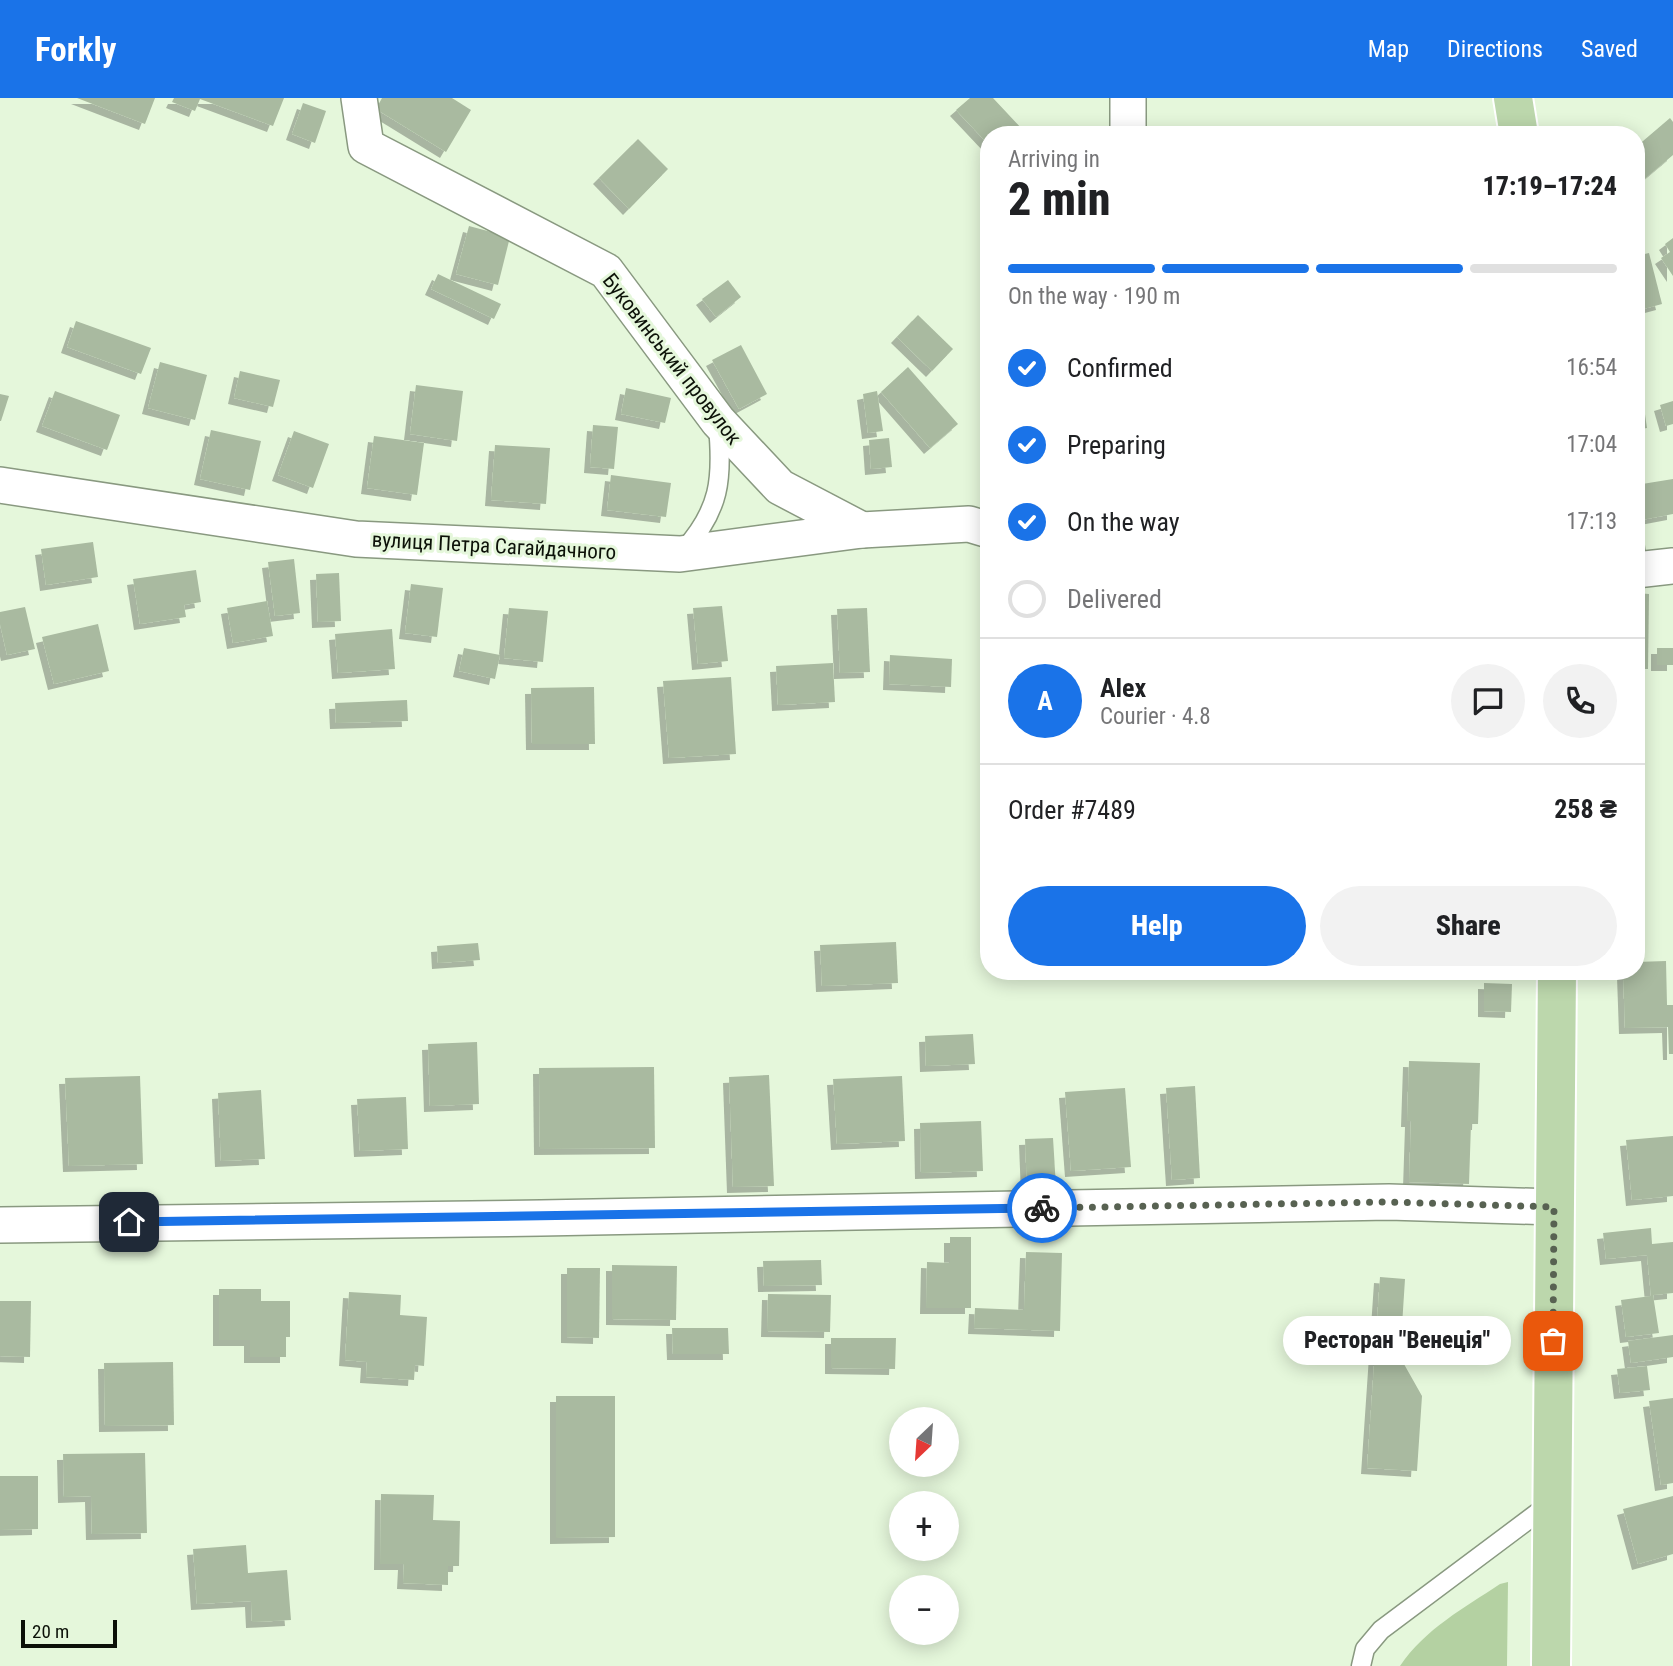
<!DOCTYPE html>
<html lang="en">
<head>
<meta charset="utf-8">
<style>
	:root { --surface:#fff; --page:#f2f2f2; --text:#202124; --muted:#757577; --line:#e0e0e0; --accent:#1a73e8 }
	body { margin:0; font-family:"Roboto Condensed",sans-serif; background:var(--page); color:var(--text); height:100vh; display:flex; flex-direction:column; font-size:26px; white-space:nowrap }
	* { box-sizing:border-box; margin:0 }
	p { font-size:23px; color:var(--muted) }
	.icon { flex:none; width:38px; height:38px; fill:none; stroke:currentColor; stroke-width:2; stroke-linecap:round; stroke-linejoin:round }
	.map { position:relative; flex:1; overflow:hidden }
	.details { position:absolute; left:980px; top:28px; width:665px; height:854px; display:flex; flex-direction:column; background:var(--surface); border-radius:28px; box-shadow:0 4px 18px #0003 }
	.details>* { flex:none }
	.needle { width:46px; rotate:205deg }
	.controls { position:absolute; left:889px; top:1309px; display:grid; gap:14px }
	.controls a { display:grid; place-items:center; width:70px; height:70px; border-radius:50%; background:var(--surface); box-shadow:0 4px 18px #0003; font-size:35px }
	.scale { position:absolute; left:21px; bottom:18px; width:96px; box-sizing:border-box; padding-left:7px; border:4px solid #0c1108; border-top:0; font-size:19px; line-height:24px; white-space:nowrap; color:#0c1108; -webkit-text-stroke:5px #e5f7db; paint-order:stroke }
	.pin { position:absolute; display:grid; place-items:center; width:60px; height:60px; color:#fff; margin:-30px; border-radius:14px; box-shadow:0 4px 10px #0006 }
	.courier { position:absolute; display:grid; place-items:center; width:70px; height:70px; margin:-35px; border:5px solid #1a73e8; border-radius:50%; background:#fff; color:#222; box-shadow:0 2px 9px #0007 }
	.bubble { position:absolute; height:49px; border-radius:24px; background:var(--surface); box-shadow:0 4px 18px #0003; font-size:23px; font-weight:800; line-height:49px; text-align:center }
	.overview em { font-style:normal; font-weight:800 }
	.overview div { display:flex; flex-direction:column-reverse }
	.overview { display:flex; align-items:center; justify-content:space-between; height:119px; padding:0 28px }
	h1 { font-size:46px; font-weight:800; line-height:52px }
	.bar { display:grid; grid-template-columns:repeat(4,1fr); gap:10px 7px; align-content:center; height:84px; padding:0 28px }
	.bar i { height:9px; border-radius:5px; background:var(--line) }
	.bar .on { background:var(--accent) }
	.bar p { grid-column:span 4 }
	.line { display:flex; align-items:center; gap:18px; padding:0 28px; border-top:2px solid var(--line) }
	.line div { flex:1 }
	.round { display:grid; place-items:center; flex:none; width:74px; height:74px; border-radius:37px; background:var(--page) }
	ol { padding:0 28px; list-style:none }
	li { display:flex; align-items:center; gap:21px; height:77px }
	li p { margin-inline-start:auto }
	li .icon { padding:7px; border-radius:50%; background:var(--accent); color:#fff; stroke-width:4 }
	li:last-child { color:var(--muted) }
	li i { width:38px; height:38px; border:4px solid var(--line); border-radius:50% }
	.primary-button { display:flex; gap:14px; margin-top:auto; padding:14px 28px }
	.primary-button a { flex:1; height:80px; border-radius:42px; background:var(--accent); color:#fff; font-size:28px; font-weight:800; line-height:80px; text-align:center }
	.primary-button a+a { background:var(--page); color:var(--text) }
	header { display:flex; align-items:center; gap:42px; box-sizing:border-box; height:98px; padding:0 35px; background:var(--accent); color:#fff }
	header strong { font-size:33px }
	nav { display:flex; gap:38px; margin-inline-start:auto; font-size:24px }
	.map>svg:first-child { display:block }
	.green { fill:#b4d1a2 }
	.building { fill:#a9baa0; filter:url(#shadow) }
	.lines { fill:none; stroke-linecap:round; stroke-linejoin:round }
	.service-casing { stroke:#899980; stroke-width:21 }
	.minor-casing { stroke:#899980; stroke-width:38 }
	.primary-casing { stroke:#fff; stroke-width:42 }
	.service { stroke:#fff; stroke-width:18 }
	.minor { stroke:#fff; stroke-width:35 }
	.primary { stroke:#bcd7ac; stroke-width:38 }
	.done { stroke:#586252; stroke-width:7; stroke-dasharray:0 12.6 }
	.route { stroke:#1a73e8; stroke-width:9 }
	.labels { text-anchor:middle; stroke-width:6; stroke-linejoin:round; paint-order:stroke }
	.street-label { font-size:21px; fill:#0c1108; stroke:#e5f7db }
</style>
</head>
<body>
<header>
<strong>Forkly</strong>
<nav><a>Map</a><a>Directions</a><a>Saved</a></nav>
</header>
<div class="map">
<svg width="1673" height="1568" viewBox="0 0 1673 1568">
	<defs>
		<filter id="shadow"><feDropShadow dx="-6" dy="6" stdDeviation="0" flood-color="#0004"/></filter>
	</defs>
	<rect width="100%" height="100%" fill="#e5f7db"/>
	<path class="green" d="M1508,1484l-1,84h-107c25,-37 64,-58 100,-82z"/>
	<g class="building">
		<polygon points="77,0 155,0 145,26"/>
		<polygon points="174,0 284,0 273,28 200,1 195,13 172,4"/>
		<polygon points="382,0 452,0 471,12 446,54 376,11"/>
		<polygon points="970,0 993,0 1022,31 1015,37 989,37 989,47 956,12"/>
		<polygon points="303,5 326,13 315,45 292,36"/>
		<polygon points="1670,20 1673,24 1673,57 1642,83 1636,77 1636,49"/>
		<polygon points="638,41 668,71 629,111 599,80"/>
		<polygon points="469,128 510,139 498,187 456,176"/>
		<polygon points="1673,140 1673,178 1661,160 1670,154 1665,146"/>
		<polygon points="1649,155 1662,206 1636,213 1636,158"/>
		<polygon points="438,176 501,206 494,221 431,191"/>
		<polygon points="728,182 741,199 716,219 702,201"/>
		<polygon points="918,217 953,251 932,273 897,239"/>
		<polygon points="76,223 151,250 141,276 67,249"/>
		<polygon points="741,247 767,296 739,311 712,262"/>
		<polygon points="160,264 207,277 195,322 148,310"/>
		<polygon points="908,269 958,326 930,350 881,294"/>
		<polygon points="240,273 280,282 273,309 234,300"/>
		<polygon points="1640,282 1647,330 1636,332 1636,283"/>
		<polygon points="416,287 463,293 457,343 410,336"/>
		<polygon points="626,290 671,300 665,325 621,316"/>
		<polygon points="55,293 120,317 107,352 42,328"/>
		<polygon points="877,293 883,333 868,335 863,296"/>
		<polygon points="0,296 9,298 1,323 0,323"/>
		<polygon points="1673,303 1673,326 1666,328 1660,307"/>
		<polygon points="593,327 618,329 614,371 590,369"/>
		<polygon points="211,332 261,343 250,392 200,381"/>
		<polygon points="294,333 329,346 313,390 278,377"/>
		<polygon points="374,338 424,345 417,397 367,390"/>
		<polygon points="889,340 892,369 871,371 869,342"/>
		<polygon points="495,347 550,350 546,406 491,402"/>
		<polygon points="611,377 671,385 666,419 607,412"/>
		<polygon points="1673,381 1673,416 1636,423 1636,387"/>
		<polygon points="1641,426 1646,452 1636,453 1636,427"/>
		<polygon points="93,444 98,479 46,487 41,451"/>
		<polygon points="294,461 300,515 275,518 268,464"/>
		<polygon points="196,472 201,504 184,507 186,519 140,526 133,481"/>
		<polygon points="339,475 341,523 318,524 316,476"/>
		<polygon points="411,486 443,490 437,539 405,535"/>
		<polygon points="1636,495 1649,496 1648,571 1636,571"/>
		<polygon points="267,503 273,538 233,545 227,510"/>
		<polygon points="722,508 728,563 698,566 693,510"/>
		<polygon points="25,509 35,551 7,557 0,526 0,514"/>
		<polygon points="509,510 548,513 543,564 504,560"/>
		<polygon points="867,510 870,574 840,575 837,511"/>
		<polygon points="98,526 109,573 54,586 42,539"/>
		<polygon points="392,531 395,571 338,575 335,536"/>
		<polygon points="464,550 500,557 495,581 459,573"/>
		<rect x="1657" y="550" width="16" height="17"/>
		<polygon points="890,557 952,561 951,589 889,586"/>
		<polygon points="833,565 835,604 778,607 776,568"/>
		<polygon points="731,579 736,656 669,660 663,583"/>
		<polygon points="594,589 595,646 532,646 531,590"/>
		<polygon points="407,602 408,623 336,625 335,605"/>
		<polygon points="896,844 898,885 822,888 820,847"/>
		<polygon points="478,845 480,862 438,865 437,848"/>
		<polygon points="1666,863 1667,907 1673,907 1673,956 1669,956 1668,929 1625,930 1623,873 1636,873 1636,864"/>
		<polygon points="1484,885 1512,886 1511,914 1484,913"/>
		<polygon points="973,936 975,966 926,968 925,938"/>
		<polygon points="477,944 479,1006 430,1008 428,946"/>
		<polygon points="1409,963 1480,965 1478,1026 1471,1026 1469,1086 1409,1084 1411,1023 1407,1023"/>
		<polygon points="654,969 655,1050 540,1051 539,970"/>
		<polygon points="769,977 774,1088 733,1089 729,979"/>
		<polygon points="140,978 143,1066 69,1068 65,980"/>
		<polygon points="902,978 905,1043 837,1046 833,981"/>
		<polygon points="1195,988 1200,1080 1172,1082 1166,990"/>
		<polygon points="1125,990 1131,1069 1071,1073 1065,994"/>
		<polygon points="261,992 265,1061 221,1063 218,995"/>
		<polygon points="406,999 408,1051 360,1053 357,1001"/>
		<polygon points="981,1023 983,1073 921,1075 920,1025"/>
		<polygon points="1673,1038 1673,1098 1632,1102 1626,1042"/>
		<polygon points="1053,1040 1056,1089 1027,1090 1025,1041"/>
		<polygon points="1651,1130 1652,1146 1673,1144 1673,1195 1653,1197 1659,1235 1626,1239 1621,1202 1651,1198 1647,1157 1606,1161 1603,1135"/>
		<polygon points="950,1139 971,1139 971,1210 926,1210 927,1164 950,1165"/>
		<polygon points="1026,1154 1062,1155 1060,1233 974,1230 975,1210 1024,1212"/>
		<polygon points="821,1162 822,1187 764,1188 763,1163"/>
		<polygon points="612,1167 677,1168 676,1222 612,1221"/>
		<polygon points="567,1170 600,1170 599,1240 567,1239"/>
		<polygon points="1380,1179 1405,1181 1400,1259 1422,1298 1417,1373 1367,1370"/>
		<polygon points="219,1191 261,1191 261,1203 290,1203 290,1239 286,1239 286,1259 250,1259 250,1242 219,1242"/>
		<polygon points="349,1194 401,1197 400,1217 427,1219 424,1268 415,1267 414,1282 366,1279 367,1264 345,1262"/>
		<polygon points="768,1196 831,1197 830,1234 767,1233"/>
		<polygon points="0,1203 31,1203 30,1259 0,1258"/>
		<polygon points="672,1230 728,1230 729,1256 673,1256"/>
		<polygon points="1673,1237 1673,1259 1631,1265 1628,1243"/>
		<polygon points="831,1240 896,1240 895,1271 831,1270"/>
		<polygon points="173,1264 174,1327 105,1328 104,1265"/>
		<polygon points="1647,1268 1650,1292 1620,1295 1617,1271"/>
		<polygon points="556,1298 615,1298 615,1439 556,1440"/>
		<polygon points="1673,1300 1673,1385 1661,1387 1649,1303"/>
		<polygon points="145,1355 147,1435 92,1436 91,1398 64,1399 63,1356"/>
		<polygon points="0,1378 38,1378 38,1431 0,1432"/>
		<polygon points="381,1396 434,1397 433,1422 460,1423 459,1468 448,1468 448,1487 403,1485 404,1466 380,1466"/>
		<polygon points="1673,1398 1673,1456 1638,1466 1623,1411"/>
		<polygon points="246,1447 248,1475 287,1472 291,1522 252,1524 251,1503 197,1506 193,1451"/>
	</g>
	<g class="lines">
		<defs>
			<g id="service">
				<path d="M683,453c37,-41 40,-72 35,-125"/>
				<polyline points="1361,1568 1365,1551 1381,1532 1552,1404"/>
			</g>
			<g id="minor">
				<polyline points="359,0 366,48 606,173 718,323 780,389 862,432"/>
				<polyline points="1128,0 1128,37"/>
				<polyline points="0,387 356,441 680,456 862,432 969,426 989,432"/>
				<polyline points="1636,472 1673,468"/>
				<polyline points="0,1127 541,1120 1389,1104 1554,1109"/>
			</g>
			<g id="primary">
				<polyline points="1513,0 1519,37"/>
				<polyline points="1551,1568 1557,873"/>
			</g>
		</defs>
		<use href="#service" class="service-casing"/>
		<use href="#minor" class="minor-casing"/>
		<use href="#primary" class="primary-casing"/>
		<use href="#service" class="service"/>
		<use href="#minor" class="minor"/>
		<use href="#primary" class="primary"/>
	</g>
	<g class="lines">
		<polyline class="done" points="1042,1110 1389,1104 1554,1109 1553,1243"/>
		<polyline class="route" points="129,1124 1042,1110"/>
	</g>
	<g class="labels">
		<g class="street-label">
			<text transform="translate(672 261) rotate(52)" y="7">Буковинський провулок</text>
			<text transform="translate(494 448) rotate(3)" y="7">вулиця Петра Сагайдачного</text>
		</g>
	</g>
</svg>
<div class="controls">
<a><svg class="needle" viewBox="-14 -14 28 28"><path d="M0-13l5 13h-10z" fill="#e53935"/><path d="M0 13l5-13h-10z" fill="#757577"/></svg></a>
<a>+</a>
<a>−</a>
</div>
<div class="scale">20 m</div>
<div class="pin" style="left:1553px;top:1243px;background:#ea580c"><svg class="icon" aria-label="bag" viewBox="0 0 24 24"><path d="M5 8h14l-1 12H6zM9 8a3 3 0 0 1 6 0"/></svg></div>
<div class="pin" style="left:129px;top:1124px;background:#1f2937"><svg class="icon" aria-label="home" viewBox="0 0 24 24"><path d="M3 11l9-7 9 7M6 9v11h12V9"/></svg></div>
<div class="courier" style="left:1042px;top:1110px"><svg class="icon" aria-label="bike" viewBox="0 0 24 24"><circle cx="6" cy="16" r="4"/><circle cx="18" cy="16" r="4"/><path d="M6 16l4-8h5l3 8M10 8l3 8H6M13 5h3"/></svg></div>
<div class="bubble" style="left:1283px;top:1218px;width:228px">Ресторан &quot;Венеція&quot;</div>
<section class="details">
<div class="overview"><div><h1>2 min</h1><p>Arriving in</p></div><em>17:19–17:24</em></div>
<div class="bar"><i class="on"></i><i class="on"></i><i class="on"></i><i></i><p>On the way · 190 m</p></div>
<ol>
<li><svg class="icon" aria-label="check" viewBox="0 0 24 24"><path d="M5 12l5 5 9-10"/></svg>Confirmed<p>16:54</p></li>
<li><svg class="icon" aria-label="check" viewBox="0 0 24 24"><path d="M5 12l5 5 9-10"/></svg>Preparing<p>17:04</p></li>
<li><svg class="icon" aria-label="check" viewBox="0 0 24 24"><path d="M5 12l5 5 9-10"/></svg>On the way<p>17:13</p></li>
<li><i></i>Delivered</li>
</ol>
<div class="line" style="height:126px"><b class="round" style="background:var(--accent);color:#fff">A</b><div><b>Alex</b><p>Courier · 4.8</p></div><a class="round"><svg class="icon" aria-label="chat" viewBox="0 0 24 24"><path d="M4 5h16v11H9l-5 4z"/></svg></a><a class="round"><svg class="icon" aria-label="phone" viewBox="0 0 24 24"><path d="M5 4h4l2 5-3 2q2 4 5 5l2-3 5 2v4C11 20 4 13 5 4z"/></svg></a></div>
<div class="line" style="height:91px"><div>Order #7489</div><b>258 ₴</b></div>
<div class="primary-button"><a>Help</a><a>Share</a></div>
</section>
</div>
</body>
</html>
